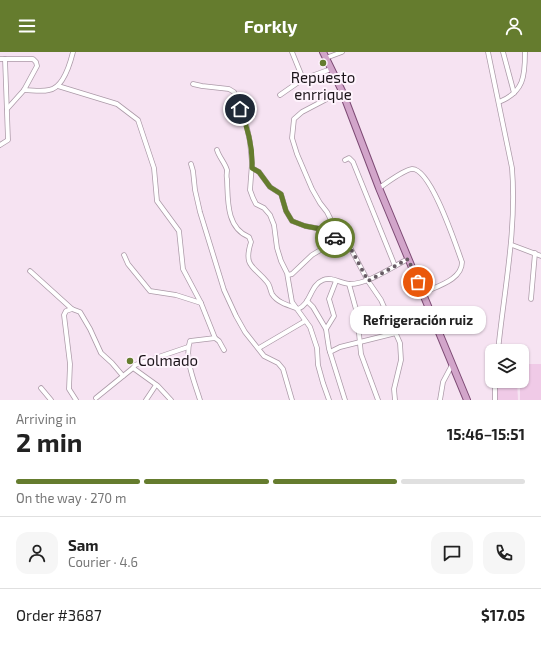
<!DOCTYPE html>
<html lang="en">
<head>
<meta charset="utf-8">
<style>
	:root { --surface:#fff; --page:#f6f6f6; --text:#222; --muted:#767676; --line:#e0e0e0; --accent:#657c2e }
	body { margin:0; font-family:"Exo 2",sans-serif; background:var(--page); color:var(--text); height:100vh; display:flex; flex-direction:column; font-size:15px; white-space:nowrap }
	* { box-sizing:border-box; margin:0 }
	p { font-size:13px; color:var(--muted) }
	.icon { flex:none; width:22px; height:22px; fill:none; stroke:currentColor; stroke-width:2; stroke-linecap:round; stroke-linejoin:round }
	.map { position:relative; height:348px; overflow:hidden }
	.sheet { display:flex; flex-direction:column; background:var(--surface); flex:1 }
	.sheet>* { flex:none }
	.fabs { position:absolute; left:485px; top:292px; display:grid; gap:8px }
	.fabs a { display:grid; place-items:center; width:44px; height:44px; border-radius:8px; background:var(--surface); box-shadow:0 1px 3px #0004; font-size:20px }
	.pin { position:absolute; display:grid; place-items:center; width:34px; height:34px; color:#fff; margin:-17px; border:2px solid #fff; border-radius:50%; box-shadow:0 1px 4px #0007 }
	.courier { position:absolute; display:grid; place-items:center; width:40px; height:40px; margin:-20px; border:3px solid #657c2e; border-radius:50%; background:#fff; color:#222; box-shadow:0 1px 5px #0007 }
	.bubble { position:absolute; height:28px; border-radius:12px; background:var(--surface); box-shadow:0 1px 3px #0004; font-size:13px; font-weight:700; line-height:28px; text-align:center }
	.head em { font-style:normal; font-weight:700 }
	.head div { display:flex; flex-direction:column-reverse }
	.head { display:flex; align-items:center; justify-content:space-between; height:68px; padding:0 16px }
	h1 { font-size:26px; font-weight:700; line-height:30px }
	.bar { display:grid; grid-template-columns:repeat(4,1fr); gap:6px 4px; align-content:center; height:48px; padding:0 16px }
	.bar i { height:5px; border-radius:3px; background:var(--line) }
	.bar .on { background:var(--accent) }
	.bar p { grid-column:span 4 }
	.line { display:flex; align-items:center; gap:10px; padding:0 16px; border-top:1px solid var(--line) }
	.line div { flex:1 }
	.round { display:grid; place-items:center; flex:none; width:42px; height:42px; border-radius:12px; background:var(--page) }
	header { display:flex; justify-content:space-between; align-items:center; height:52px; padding:0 16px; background:var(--accent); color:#fff; font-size:18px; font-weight:700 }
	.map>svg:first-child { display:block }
	.green { fill:#f0cae7 }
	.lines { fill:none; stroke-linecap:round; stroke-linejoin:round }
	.minor-casing { stroke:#ac9aa8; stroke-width:5.5 }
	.primary-casing { stroke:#7e4b75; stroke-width:8 }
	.minor { stroke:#fff; stroke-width:4 }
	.primary { stroke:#d2a5ca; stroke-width:6 }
	.done { stroke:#685c65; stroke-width:4; stroke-dasharray:0 7.2 }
	.route { stroke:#657c2e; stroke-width:5 }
	.poi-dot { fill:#657c2e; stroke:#fef3fc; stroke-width:1.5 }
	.labels { text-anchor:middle; stroke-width:4; stroke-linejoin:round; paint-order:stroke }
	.poi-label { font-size:15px; fill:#1b1419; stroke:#fef3fc }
</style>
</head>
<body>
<header><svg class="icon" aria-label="menu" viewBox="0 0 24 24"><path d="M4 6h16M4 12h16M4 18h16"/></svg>Forkly<svg class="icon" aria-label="person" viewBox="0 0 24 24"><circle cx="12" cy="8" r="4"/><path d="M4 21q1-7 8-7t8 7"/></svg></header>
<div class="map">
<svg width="541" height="348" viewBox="0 0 541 348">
	<rect width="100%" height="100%" fill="#f6e3f2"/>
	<g class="green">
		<polygon points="522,312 541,312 541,348 520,348 520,329 522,329"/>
		<polygon points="495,329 517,329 518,348 495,348"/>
	</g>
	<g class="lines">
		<defs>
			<g id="minor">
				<polyline points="292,0 303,27"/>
				<path d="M488,0l24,116c5,62 -8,122 -14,183"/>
				<polyline points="503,0 514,41"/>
				<polyline points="326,6 342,0"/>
				<polyline points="0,7 33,7 36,10 37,14 24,38 7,57"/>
				<polyline points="193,32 202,34 229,37 234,40 246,71 250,90 252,111 250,138 253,146 256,152 264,156 270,163 274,173 277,196 281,209 287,221 292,250 310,275 317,296 318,313 323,331 329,348"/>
				<polyline points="58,34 117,52 138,68 154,116 157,149 179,179 183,217 201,251 215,286"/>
				<path d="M24,38c8,0 17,2 25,0 14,-2 21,-26 24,-38"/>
				<polyline points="342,39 302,60 294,67 292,86 297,102 312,137 320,151 327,160 333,172 344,184 368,229 381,248 400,291 401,308 394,337 395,348"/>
				<polyline points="280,43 303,27 331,17"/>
				<path d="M499,50c25,-10 26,-26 26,-50"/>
				<polyline points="0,93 8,88 5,7"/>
				<path d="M217,98c2,7 8,13 10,20 0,3 -1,6 0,9 1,21 -1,49 22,58l2,5c-8,25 3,24 16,40 3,3 3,8 5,12 5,8 15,11 24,14"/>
				<polyline points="345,108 349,106 353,110 395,214"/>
				<polyline points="191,112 193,119 195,138 200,160 224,238 236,264 245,280 264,304 278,311 283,317 292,348"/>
				<polyline points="252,116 259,120 270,135 281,142 286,159 292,169 305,174 321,177 349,195"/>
				<path d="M379,136c8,-5 24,-18 33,-19 19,-1 44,77 50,93 0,18 -25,24 -39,31"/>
				<polyline points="512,193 541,204"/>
				<polyline points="124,203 128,212 150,239 176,243 201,251"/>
				<polyline points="30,219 72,257 80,260 90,277 101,301 112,311 123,324"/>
				<polyline points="288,223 292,222 312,203 322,197 334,185 340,183 344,184"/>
				<polyline points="336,229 329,247 334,264 326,277 327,284 329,297 345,348"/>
				<polyline points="349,232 357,261 361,302 378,348"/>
				<polyline points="531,247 535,201"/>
				<polyline points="307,249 313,255 326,277"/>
				<polyline points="72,257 66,259 64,263 70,312 69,337 76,348"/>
				<path d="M298,257c13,-5 12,-24 25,-29 9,-4 18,4 27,4 18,0 42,-17 58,-25"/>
				<polyline points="259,296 305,269"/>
				<polyline points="330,300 340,295 396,281"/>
				<polyline points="133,316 158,334 171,348"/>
				<polyline points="495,329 495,348"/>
				<polyline points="41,336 51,348"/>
				<polyline points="96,346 133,316 135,313 188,295"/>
				<polyline points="146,348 156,333"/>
				<path d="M200,348c-5,-17 -16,-41 -10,-59l25,-3 4,3 5,9"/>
				<polyline points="440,348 443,330 452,313"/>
			</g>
			<polyline id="primary" points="323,0 342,39 379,136 467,348"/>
		</defs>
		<use href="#minor" class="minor-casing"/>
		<use href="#primary" class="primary-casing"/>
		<use href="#minor" class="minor"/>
		<use href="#primary" class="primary"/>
	</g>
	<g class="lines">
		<polyline class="done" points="335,186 350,195 368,229 408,207 418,230"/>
		<path class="route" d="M240,57c8,19 13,39 12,59l7,4 11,15 11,7 5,17 6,10 13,5 16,3 14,9"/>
	</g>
	<g class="poi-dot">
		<circle cx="323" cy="11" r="4"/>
		<circle cx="130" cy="309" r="4"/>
	</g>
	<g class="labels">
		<g class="poi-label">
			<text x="323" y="31">Repuesto<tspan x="323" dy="17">enrrique</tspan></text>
			<text x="138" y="314" text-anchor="start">Colmado</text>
		</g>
	</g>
</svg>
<div class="fabs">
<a><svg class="icon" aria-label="layers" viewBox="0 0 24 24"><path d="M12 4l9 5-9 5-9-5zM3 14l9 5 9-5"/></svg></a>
</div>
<div class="pin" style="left:418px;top:230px;background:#ea580c"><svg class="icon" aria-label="bag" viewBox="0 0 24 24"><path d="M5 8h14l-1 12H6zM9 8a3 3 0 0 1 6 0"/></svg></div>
<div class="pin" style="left:240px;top:57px;background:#1f2937"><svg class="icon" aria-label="home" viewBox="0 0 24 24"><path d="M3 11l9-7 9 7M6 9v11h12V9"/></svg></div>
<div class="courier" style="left:335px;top:186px"><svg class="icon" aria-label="car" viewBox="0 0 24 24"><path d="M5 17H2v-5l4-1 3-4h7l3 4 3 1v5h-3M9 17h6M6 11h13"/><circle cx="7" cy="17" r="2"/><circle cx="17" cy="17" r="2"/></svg></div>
<div class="bubble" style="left:350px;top:254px;width:136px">Refrigeración ruiz</div>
</div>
<section class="sheet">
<div class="head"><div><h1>2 min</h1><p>Arriving in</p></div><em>15:46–15:51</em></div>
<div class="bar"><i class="on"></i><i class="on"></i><i class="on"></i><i></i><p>On the way · 270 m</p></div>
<div class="line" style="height:72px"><a class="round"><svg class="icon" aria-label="person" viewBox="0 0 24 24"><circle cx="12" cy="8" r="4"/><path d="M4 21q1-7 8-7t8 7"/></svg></a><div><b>Sam</b><p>Courier · 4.6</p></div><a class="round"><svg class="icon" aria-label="chat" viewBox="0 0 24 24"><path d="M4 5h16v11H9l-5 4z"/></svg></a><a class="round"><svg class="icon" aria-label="phone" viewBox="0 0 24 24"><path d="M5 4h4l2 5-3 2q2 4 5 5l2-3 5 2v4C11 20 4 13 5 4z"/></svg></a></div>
<div class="line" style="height:52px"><div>Order #3687</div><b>$17.05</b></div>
</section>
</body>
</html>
